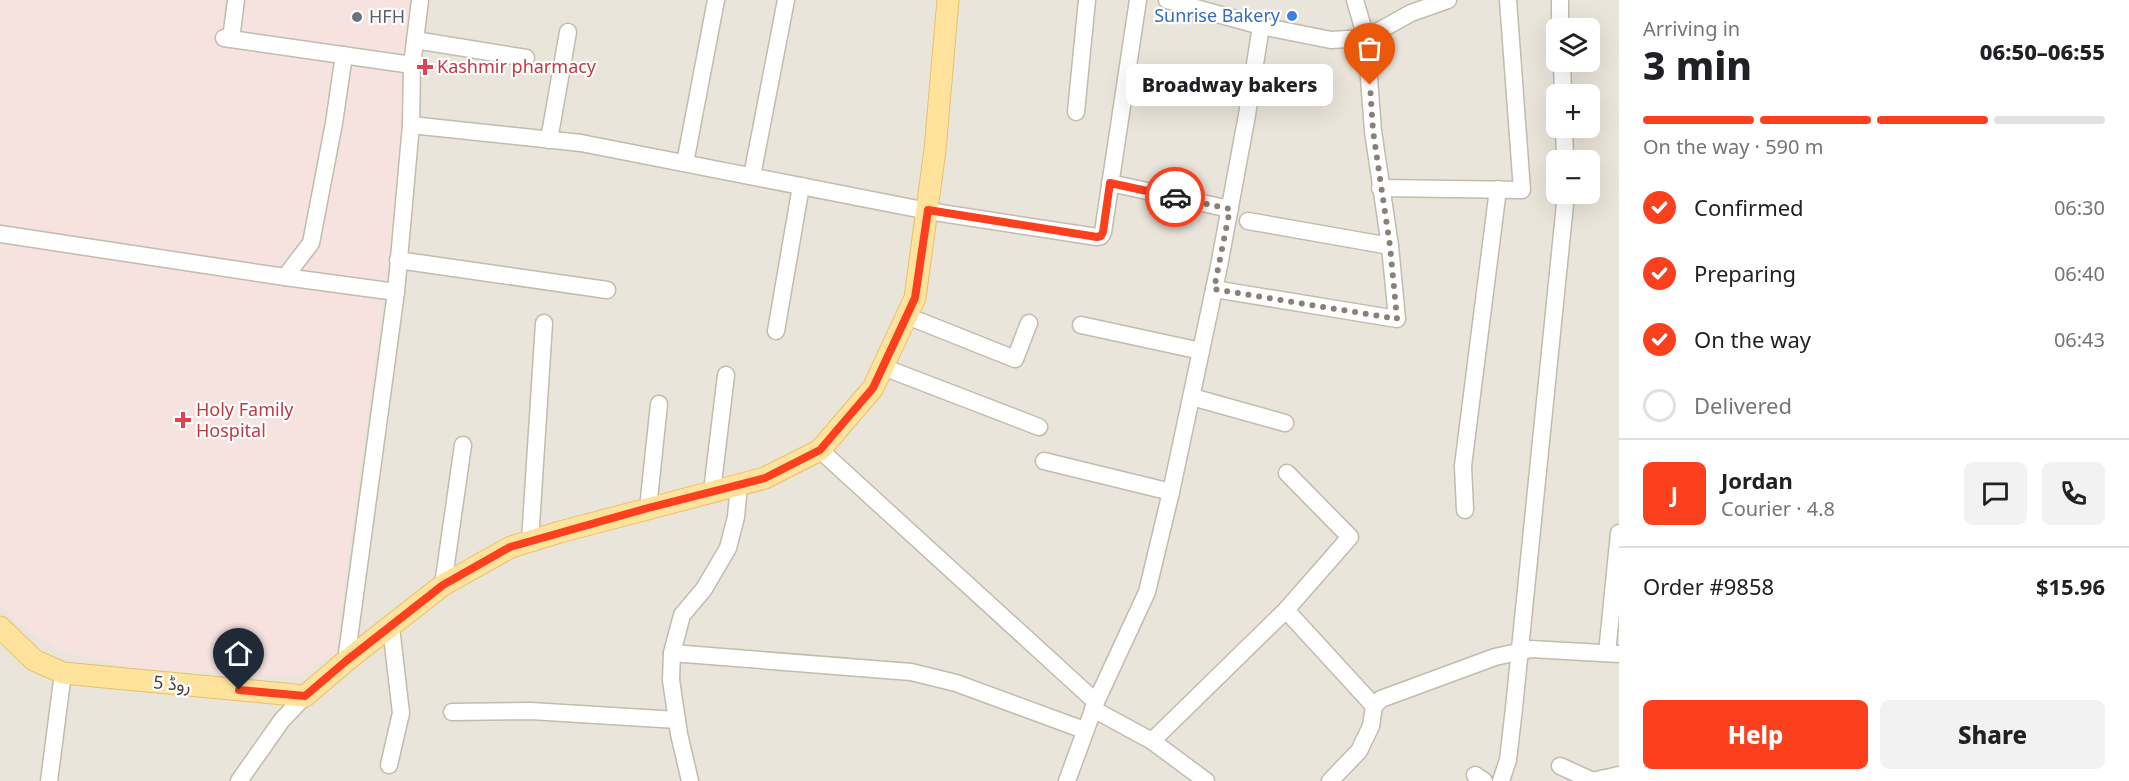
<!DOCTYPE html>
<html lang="en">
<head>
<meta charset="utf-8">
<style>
	:root { --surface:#fff; --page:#f2f2f2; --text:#202124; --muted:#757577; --line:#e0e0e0; --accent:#fc3f1d }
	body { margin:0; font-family:"Noto Sans",Vazirmatn,sans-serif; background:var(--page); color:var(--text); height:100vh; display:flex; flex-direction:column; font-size:22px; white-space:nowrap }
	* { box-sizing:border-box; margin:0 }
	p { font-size:20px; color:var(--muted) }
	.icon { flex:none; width:33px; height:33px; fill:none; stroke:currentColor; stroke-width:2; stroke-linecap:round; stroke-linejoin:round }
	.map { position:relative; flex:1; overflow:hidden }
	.drawer { display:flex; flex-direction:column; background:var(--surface); width:510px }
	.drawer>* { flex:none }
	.fabs { position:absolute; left:1546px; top:18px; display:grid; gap:12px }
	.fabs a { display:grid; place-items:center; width:54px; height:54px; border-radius:9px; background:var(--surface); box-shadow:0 6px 24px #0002; font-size:30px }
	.pin { position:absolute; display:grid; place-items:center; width:51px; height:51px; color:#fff; margin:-62px -26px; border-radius:50% 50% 50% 0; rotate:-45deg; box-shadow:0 0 6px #0007 }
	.pin .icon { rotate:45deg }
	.courier { position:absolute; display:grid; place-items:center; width:60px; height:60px; margin:-30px; border:4px solid #fc3f1d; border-radius:50%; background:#fff; color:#222; box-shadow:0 2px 8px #0007 }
	.bubble { position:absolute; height:42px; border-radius:9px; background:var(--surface); box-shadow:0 6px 24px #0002; font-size:20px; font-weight:800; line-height:42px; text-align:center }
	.overview em { font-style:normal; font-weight:800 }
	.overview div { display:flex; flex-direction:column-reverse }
	.overview { display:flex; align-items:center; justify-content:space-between; height:102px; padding:0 24px }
	h1 { font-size:39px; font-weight:800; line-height:45px }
	.bar { display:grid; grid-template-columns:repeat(4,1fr); gap:9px 6px; align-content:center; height:72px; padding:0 24px }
	.bar i { height:8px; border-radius:4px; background:var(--line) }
	.bar .active { background:var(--accent) }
	.bar p { grid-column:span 4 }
	.line { display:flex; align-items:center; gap:15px; padding:0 24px; border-top:2px solid var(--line) }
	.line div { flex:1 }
	.round { display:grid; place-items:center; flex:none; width:63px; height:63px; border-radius:9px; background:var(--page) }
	ol { padding:0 24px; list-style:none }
	li { display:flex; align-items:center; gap:18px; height:66px }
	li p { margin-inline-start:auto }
	li .icon { padding:6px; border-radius:50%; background:var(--accent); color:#fff; stroke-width:4 }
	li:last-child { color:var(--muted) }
	li i { width:33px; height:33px; border:3px solid var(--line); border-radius:50% }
	.button { display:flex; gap:12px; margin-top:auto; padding:12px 24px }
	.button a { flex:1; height:69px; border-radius:9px; background:var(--accent); color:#fff; font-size:24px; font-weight:800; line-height:69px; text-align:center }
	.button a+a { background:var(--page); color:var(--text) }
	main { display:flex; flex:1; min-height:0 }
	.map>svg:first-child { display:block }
	.residential { fill:#eae5da; fill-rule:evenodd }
	.medical { fill:#f6e3e0 }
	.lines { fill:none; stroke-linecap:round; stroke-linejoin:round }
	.minor-casing { stroke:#c2bbae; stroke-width:19 }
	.major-casing { stroke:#e6c16a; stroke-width:23 }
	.minor { stroke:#fff; stroke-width:16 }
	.major { stroke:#ffe39c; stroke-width:21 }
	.done { stroke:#878178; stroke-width:6; stroke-dasharray:0 10.8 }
	.route { stroke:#fc3f1d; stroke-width:8 }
	.shop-dot { fill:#3f7fe0; stroke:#fff; stroke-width:2 }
	.worship-dot { fill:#6b7280; stroke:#fff; stroke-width:2 }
	.health-dot { fill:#e0444e; stroke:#fff; stroke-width:2 }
	.labels { text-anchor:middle; stroke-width:4.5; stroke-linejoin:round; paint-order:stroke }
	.shop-label { font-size:18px; fill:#366cbe; stroke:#fff; text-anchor:end }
	.worship-label { font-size:18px; fill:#5b616d; stroke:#fff; text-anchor:start }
	.health-label { font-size:18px; fill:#be3a42; stroke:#fff; text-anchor:start }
	.street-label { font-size:18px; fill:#4b4439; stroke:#fff }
</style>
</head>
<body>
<main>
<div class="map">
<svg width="1619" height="781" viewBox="0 0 1619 781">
	<rect width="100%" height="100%" fill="#f6f3ec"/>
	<path class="residential" d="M0,0h1619v781h-1619zM1557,28h33v34h-33zM1557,94h33v34h-33zM1557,160h33v34h-33z"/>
	<polygon class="medical" points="0,0 414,0 392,236 336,649 301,677 137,669 59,651 12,619 0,604"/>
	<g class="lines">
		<defs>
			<g id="minor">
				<polyline points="1167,0 1261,26 1331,40 1366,38 1411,13 1448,0"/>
				<polyline points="1560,28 1560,0"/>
				<polyline points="224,38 412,65"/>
				<polyline points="231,39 236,0"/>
				<polyline points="415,40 526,58"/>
				<polyline points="1562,62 1563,94"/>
				<polyline points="1126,80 1185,90"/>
				<polyline points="1076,112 1087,0"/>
				<polyline points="411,125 581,143 928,211 1097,237 1101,236 1103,232 1138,0"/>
				<polyline points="1564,128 1565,160"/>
				<polyline points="549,140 568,32"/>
				<polyline points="685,163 716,0"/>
				<polyline points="752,176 786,0"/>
				<polyline points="1110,183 1230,209"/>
				<polyline points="1380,188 1522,190 1508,0"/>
				<polyline points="1248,221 1390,246"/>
				<polyline points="0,234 285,277 396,292"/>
				<polyline points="398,260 607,290"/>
				<polyline points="285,277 311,243 334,123 344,55"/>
				<polyline points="1214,289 1397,319 1390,246 1373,131 1366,38 1355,0"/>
				<polyline points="907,316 1015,359 1029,323"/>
				<polyline points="1081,325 1201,351"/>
				<polyline points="776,331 801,186"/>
				<polyline points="883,367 1039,427"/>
				<polyline points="1192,397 1285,423"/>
				<polyline points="820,450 1096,702"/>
				<polyline points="1044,461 1171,492"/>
				<polyline points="712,491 726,375"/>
				<polyline points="648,508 659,404"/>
				<polyline points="1465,510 1463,466 1498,189"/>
				<polyline points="530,541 544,323"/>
				<polyline points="443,585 463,445"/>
				<polyline points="1286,610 1374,706"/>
				<polyline points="672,653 911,672 956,683 1084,730"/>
				<polyline points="1607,653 1619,533"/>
				<polyline points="346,661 396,292 411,125 412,65 420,0"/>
				<polyline points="1093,709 1152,741 1206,781"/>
				<polyline points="452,712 531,711 677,720"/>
				<polyline points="1152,741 1286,610 1350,537 1287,473"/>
				<polyline points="389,765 401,713 391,627"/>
				<polyline points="1560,766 1593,781"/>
				<polyline points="1475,775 1484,781"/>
				<polyline points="49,781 63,673"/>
				<polyline points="239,781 282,720 305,696"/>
				<polyline points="690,781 679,734 671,680 672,653 682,615 704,589 728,548 736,517 739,484"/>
				<polyline points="1067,781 1096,702 1147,592 1171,492 1219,266 1247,115 1261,26"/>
				<polyline points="1330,781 1359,751 1371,726 1374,706 1381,699 1495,657 1531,649 1619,654"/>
				<polyline points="1501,781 1508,760 1514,708 1566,194"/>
				<polyline points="1592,781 1619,775"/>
			</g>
			<polyline id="major" points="0,627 34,660 63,673 305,696 346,661 443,585 511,547 560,532 765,478 820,450 873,388 915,298 935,150 948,0"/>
		</defs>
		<use href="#minor" class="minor-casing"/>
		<use href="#major" class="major-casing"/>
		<use href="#minor" class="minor"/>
		<use href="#major" class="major"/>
	</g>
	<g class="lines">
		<polyline class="done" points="1175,197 1230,209 1214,289 1397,319 1390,246 1373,131 1370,85"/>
		<polyline class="route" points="239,690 305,696 346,661 443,585 510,547 648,508 765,478 820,450 873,388 915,298 928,210 1097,237 1101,236 1103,232 1110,183 1175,197"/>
	</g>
	<circle class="shop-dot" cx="1292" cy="16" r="6"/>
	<circle class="worship-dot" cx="357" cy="17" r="6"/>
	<g class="health-dot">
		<path d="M422 58h6v6h6v6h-6v6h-6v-6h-6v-6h6z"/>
		<path d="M180 411h6v6h6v6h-6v6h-6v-6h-6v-6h6z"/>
	</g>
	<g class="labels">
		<g class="shop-label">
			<text x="1280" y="22">Sunrise Bakery</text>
		</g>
		<g class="worship-label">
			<text x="369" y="23">HFH</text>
		</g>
		<g class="health-label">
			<text x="437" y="73">Kashmir pharmacy</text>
			<text x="196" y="416">Holy Family<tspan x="196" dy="21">Hospital</tspan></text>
		</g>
		<g class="street-label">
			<text transform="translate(172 684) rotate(5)" y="6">روڈ 5</text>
		</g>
	</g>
</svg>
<div class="fabs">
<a><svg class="icon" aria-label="layers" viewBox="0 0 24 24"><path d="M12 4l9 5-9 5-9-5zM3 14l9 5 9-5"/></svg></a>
<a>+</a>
<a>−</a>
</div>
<div class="pin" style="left:1370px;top:85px;background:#ea580c"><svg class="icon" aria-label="bag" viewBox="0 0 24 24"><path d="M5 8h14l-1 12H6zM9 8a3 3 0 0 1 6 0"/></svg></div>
<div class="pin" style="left:239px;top:690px;background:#1f2937"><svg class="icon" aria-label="home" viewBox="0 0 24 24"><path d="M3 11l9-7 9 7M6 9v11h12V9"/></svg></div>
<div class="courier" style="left:1175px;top:197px"><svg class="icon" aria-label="car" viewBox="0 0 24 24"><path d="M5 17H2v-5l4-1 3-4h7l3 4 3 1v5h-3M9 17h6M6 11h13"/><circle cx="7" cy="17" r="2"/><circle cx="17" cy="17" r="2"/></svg></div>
<div class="bubble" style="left:1126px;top:64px;width:207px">Broadway bakers</div>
</div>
<section class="drawer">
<div class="overview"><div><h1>3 min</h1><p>Arriving in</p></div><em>06:50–06:55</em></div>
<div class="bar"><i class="active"></i><i class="active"></i><i class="active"></i><i></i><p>On the way · 590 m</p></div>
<ol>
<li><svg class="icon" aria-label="check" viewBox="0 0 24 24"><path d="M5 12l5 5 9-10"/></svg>Confirmed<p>06:30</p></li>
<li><svg class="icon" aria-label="check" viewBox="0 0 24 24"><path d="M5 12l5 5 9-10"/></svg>Preparing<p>06:40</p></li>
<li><svg class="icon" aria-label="check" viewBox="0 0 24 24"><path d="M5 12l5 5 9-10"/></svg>On the way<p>06:43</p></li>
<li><i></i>Delivered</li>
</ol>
<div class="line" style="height:108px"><b class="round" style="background:var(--accent);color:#fff">J</b><div><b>Jordan</b><p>Courier · 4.8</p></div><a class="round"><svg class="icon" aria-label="chat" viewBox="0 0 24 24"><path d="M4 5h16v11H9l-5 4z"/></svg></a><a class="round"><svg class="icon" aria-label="phone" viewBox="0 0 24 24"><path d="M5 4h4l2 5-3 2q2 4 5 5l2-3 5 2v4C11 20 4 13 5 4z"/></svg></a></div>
<div class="line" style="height:78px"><div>Order #9858</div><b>$15.96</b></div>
<div class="button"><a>Help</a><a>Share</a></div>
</section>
</main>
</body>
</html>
